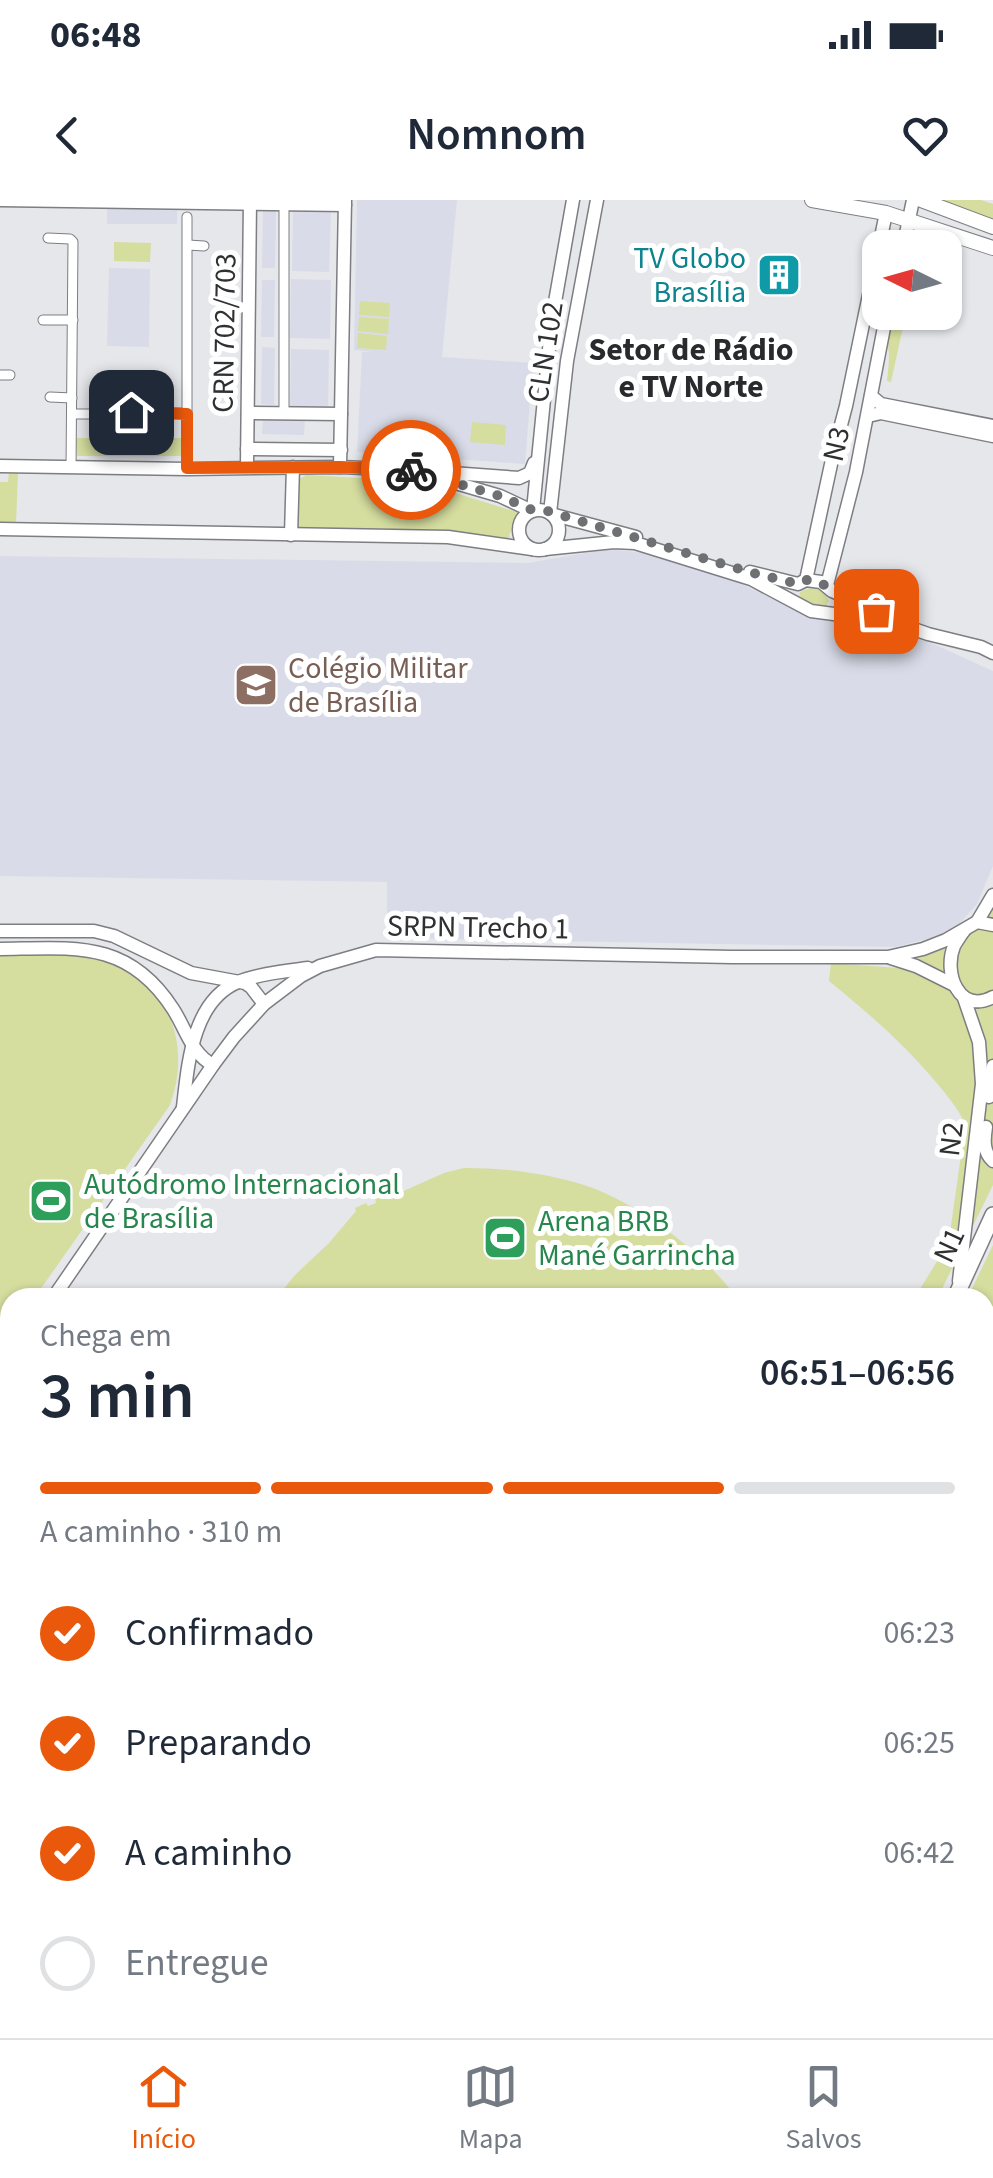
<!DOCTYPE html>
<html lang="pt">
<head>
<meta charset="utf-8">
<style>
	:root { --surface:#fff; --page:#f2f2f3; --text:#1f2937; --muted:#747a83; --line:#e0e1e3; --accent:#ea580c }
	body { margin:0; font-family:"Source Sans 3",sans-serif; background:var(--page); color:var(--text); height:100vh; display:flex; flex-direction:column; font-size:38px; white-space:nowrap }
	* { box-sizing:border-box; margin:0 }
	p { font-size:32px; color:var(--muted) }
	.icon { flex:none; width:55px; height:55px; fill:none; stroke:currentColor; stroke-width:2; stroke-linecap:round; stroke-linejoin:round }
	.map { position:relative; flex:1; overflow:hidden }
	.details { position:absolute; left:0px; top:1088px; width:995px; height:752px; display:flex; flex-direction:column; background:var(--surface); border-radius:30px 30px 0 0; box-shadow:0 2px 8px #0004 }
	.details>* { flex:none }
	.needle { width:65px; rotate:275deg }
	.controls { position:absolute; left:862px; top:30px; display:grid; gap:20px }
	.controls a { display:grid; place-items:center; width:100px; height:100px; border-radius:20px; background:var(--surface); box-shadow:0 2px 8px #0004; font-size:50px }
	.pin { position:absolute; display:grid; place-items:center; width:85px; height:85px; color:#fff; margin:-42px; border-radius:20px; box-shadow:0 5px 15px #0006 }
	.courier { position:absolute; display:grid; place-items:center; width:100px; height:100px; margin:-50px; border:8px solid #ea580c; border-radius:50%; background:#fff; color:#222; box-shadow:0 2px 12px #0007 }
	.head em { font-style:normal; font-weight:600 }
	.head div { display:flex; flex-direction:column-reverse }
	.head { display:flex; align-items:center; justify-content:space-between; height:170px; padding:0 40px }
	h1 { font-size:65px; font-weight:600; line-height:75px }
	.bar { display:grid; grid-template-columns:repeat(4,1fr); gap:15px 10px; align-content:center; height:120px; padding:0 40px }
	.bar i { height:12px; border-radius:8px; background:var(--line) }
	.bar .selected { background:var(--accent) }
	.bar p { grid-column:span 4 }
	ol { padding:0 40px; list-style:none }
	li { display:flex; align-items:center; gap:30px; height:110px }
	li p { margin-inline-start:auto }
	li .icon { padding:10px; border-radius:50%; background:var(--accent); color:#fff; stroke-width:4 }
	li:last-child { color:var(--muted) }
	li i { width:55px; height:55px; border:5px solid var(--line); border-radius:50% }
	.status { display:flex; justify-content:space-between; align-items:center; height:70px; padding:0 50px; background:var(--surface); direction:ltr }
	.status svg { height:28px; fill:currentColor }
	header { display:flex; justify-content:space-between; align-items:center; height:130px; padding:0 40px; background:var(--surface); font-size:45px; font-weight:600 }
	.dock { display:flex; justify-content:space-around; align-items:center; height:140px; border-top:2px solid var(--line); background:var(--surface); font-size:28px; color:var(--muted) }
	.dock a { display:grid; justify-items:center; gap:5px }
	.dock .selected { color:var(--accent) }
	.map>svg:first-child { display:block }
	.built { fill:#d9dce8 }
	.green { fill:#d5dd9f }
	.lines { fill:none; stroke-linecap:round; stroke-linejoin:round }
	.street-casing { stroke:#7d7e82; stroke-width:11 }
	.secondary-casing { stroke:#7d7e82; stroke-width:15 }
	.primary-casing { stroke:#7d7e82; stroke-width:16 }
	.highway-casing { stroke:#7d7e82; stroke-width:18 }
	.street { stroke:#fff; stroke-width:9 }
	.secondary { stroke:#fff; stroke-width:12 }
	.primary { stroke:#fff; stroke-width:14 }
	.highway { stroke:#fff; stroke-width:15 }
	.done { stroke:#6f7073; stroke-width:10; stroke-dasharray:0 18 }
	.route { stroke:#ea580c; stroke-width:12 }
	.labels { text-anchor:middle; stroke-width:10; stroke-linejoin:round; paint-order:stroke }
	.culture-label { font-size:30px; fill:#0d838f; stroke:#fff; text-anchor:end }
	.street-label { font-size:30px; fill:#2f3032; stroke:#fff }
	.education-label { font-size:30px; fill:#785e54; stroke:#fff; text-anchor:start }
	.leisure-label { font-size:30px; fill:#27864d; stroke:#fff; text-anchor:start }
	.neighbourhood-label { font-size:32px; font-weight:bold; fill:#292a2d; stroke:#fff }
</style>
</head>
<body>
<div class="status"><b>06:48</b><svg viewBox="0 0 49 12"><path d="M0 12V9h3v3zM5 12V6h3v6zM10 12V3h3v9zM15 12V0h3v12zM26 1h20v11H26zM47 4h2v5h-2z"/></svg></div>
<header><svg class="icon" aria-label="back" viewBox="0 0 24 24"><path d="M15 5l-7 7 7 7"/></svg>Nomnom<svg class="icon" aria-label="heart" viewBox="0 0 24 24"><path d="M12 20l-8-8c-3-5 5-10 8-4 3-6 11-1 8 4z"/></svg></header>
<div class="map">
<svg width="993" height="1838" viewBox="0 0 993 1838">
	<rect width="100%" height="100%" fill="#e6e7eb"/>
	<g class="built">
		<polygon points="357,0 457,0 442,157 533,163 525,264 357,252 362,152 372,152 354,150"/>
		<rect x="107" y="8" width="70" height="16"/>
		<polygon points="293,10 331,11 329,72 292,71"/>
		<polygon points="263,11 276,11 275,68 262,68"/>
		<polygon points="109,68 150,69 149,147 107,146"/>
		<polygon points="291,79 331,80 330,139 290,138"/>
		<polygon points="262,80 275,80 274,137 261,137"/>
		<polygon points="262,147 275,148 274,205 261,204"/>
		<polygon points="291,149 329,150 328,208 290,207"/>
		<polygon points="263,219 305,220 304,235 262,234"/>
		<polygon points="608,349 645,353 739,383 810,416 874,424 916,436 993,471 993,666 977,704 951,733 895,747 387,738 387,682 0,676 0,356 528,363"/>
	</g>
	<g class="green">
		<polygon points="930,0 981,0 993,4 993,24"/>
		<polygon points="114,42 151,43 150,62 114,61"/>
		<polygon points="360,101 390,103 389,117 359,115"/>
		<polygon points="359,117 389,119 388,134 358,131"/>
		<path d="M894,120h6l3,7 -12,55 -4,-1c1,-9 2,-18 2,-27 -1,-14 -4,-22 5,-34z"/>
		<polygon points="358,133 387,136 386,150 357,148"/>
		<polygon points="472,222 506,225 505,245 470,242"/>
		<polygon points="76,238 182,238 182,256 77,256"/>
		<polygon points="9,272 18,272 16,324 0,323 0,282 8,282"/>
		<polygon points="306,275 417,281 520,313 509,335 511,345 300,329 298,326 297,281"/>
		<path d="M810,388c9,1 15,3 19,13l-3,5 -6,4 -21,-12 1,-6z"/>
		<path d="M993,710v275l-55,112h-23l26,-42 9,-22 15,-106c-3,-14 -12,-23 -20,-34 -35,-44 -73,-77 -116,-112l2,-18 67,5 58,-28z"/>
		<path d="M0,754c32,0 69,-4 100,4 67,18 93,85 70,147l-135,192 -25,1v34l-10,13z"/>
		<path d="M464,968c42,0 83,5 123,18 51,17 118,68 149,111h-459l18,-22 34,-32 27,-32 -1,-3 11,-5 2,3 8,-3 -1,-5 13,-5 2,4 54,-24z"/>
		<polygon points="993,1045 993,1369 985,1363 985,1098 968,1097"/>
		<polygon points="985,1581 993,1584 993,1838 686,1838 687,1830 985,1830"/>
		<polygon points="0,1732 10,1754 10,1820 0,1823"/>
		<polygon points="603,1830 663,1830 664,1838 619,1838"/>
	</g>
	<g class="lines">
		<defs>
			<g id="street">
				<polyline points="48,38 70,39 73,42 71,268"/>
				<polyline points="188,45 204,46"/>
				<polyline points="43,120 73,120"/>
				<polyline points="0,175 10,175"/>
				<polyline points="50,197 72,198"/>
				<polyline points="131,213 187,213"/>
				<polyline points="284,213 284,5"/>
				<polyline points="72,214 99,214"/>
				<polyline points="187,269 187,17"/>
			</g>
			<g id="secondary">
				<polyline points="0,0 345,5"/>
				<polyline points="903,48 913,0"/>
				<polyline points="871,196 881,204 993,226"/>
				<polyline points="248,213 341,214"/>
				<polyline points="868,216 881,213 993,236"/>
				<polyline points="247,249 341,250"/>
				<polyline points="0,266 187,269 340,267 411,270 500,296 532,311"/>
				<polyline points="247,267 250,0"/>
				<polyline points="340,267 345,0"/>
				<polyline points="438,272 519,278 530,273 534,263"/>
				<polyline points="533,310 552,119 573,0"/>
				<circle cx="539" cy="330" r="20"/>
				<polyline points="550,313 567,161 597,0"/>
				<polyline points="551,314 636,337"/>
				<polyline points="0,329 448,337 532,349"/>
				<polyline points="291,335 293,267"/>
				<polyline points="545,349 614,342 635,343 751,379 811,411 894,422 928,434 981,447 993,453"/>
				<polyline points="750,372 798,384 806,380 821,382 832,391 884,413"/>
				<polyline points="806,380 833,255 846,206 886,13"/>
				<polyline points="827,385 856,272 887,112"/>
				<polyline points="977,722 993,695"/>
				<polyline points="0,731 94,731 114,736 191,773 245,783 251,787 264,804"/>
				<path d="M964,731c-2,2 -9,13 -10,15 -11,27 5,69 39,51"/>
				<path d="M0,749c73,-1 128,-10 173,60 13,20 18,44 40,56"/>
				<polyline points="891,758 916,766 954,785"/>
				<polyline points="989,897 993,866"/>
				<path d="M183,907c5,-42 9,-106 55,-125 19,-8 49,-11 70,-14"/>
				<path d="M986,927c-2,13 -3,25 7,34"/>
				<polyline points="959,1081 982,884 979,842 964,798"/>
				<polyline points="53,1098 213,865 234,837 264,804 301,776 320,766 376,750 732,757 888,757 923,749 946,740 977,722 993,725"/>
				<polyline points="0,1175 10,1159"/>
				<polyline points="0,1521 10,1591"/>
				<polyline points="0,1647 6,1633 8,1586"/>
				<polyline points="8,1724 4,1685 10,1657"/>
				<polyline points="0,1827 10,1825"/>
				<polyline points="55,1830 63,1838"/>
				<polyline points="0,1834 10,1838"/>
			</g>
			<g id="primary">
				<polyline points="812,0 886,13 993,48"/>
				<polyline points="921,0 993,27"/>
			</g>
			<g id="highway">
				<polyline points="955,1098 993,1015"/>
				<polyline points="985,1558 993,1561"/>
				<polyline points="985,1578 993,1581"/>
				<polyline points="675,1838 676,1830"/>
			</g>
		</defs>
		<use href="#street" class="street-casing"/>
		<use href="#secondary" class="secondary-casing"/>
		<use href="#primary" class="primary-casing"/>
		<use href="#highway" class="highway-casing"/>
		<use href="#street" class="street"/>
		<use href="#secondary" class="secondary"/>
		<use href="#primary" class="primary"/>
		<use href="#highway" class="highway"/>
	</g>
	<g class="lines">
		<polyline class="done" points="411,270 500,296 532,310 544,310 749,372 798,384 806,380 820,382 832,391 876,411"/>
		<polyline class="route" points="131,212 187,214 187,268 340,267 411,270"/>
	</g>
	<defs>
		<symbol id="building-square" viewBox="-11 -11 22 22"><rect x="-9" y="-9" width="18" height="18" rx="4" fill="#0f9aa8" stroke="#fff"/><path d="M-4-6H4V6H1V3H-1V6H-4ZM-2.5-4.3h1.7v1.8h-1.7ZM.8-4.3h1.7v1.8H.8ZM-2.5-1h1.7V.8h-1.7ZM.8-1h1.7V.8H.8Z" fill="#fff"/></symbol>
		<symbol id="school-square" viewBox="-11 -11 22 22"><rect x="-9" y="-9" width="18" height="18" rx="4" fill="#8d6e63" stroke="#fff"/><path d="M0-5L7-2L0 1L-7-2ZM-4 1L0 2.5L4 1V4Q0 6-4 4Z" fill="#fff"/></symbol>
		<symbol id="stadium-square" viewBox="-11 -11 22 22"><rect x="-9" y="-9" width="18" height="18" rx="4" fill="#2e9e5b" stroke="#fff"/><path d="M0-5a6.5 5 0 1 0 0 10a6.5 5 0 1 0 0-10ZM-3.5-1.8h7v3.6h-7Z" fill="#fff"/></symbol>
	</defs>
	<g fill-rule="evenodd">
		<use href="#building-square" x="754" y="50" width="50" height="50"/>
		<use href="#school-square" x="231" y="460" width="50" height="50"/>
		<use href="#stadium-square" x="26" y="976" width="50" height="50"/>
		<use href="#stadium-square" x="480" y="1013" width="50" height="50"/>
	</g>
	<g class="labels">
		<g class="culture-label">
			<text x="746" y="68">TV Globo<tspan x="746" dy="34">Brasília</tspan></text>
		</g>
		<g class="street-label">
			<text transform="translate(224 133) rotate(-89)" y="10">CRN 702/703</text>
			<text transform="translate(545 152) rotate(-81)" y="10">CLN 102</text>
			<text transform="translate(836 244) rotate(-77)" y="10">N3</text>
			<text transform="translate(478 727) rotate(1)" y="10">SRPN Trecho 1</text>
			<text transform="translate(951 939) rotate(-83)" y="10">N2</text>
			<text transform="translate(949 1045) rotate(-65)" y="10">N1</text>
		</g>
		<g class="education-label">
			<text x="288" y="478">Colégio Militar<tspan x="288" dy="34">de Brasília</tspan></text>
		</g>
		<g class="leisure-label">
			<text x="84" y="994">Autódromo Internacional<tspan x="84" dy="34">de Brasília</tspan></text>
			<text x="538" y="1031">Arena BRB<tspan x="538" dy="34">Mané Garrincha</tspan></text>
		</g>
		<g class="neighbourhood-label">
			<text x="691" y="160">Setor de Rádio<tspan x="691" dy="37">e TV Norte</tspan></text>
		</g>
	</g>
</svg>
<div class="controls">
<a><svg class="needle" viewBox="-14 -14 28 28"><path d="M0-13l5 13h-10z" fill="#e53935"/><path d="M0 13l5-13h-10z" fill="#747a83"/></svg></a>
</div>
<div class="pin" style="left:876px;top:411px;background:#ea580c"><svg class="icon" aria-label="bag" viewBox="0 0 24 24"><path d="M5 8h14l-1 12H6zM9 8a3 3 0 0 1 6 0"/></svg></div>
<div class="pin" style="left:131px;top:212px;background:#1f2937"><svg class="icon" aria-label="home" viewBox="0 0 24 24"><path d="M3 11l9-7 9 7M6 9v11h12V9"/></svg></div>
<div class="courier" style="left:411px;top:270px"><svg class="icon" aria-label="bike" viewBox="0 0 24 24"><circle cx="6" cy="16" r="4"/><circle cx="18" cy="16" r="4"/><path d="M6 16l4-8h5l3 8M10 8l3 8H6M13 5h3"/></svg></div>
<section class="details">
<div class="head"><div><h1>3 min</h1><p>Chega em</p></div><em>06:51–06:56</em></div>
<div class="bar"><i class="selected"></i><i class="selected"></i><i class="selected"></i><i></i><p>A caminho · 310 m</p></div>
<ol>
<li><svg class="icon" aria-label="check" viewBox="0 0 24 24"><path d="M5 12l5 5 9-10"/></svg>Confirmado<p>06:23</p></li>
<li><svg class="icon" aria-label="check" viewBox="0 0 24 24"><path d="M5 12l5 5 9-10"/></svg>Preparando<p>06:25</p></li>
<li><svg class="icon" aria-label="check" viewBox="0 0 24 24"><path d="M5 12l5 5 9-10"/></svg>A caminho<p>06:42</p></li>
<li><i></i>Entregue</li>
</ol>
</section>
</div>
<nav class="dock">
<a class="selected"><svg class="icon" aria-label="home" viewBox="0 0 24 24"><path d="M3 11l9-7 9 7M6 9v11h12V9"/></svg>Início</a>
<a><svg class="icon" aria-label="map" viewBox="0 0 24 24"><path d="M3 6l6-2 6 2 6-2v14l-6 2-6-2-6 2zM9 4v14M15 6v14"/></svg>Mapa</a>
<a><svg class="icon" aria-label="saved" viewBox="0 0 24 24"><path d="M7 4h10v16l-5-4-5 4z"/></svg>Salvos</a>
</nav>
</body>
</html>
